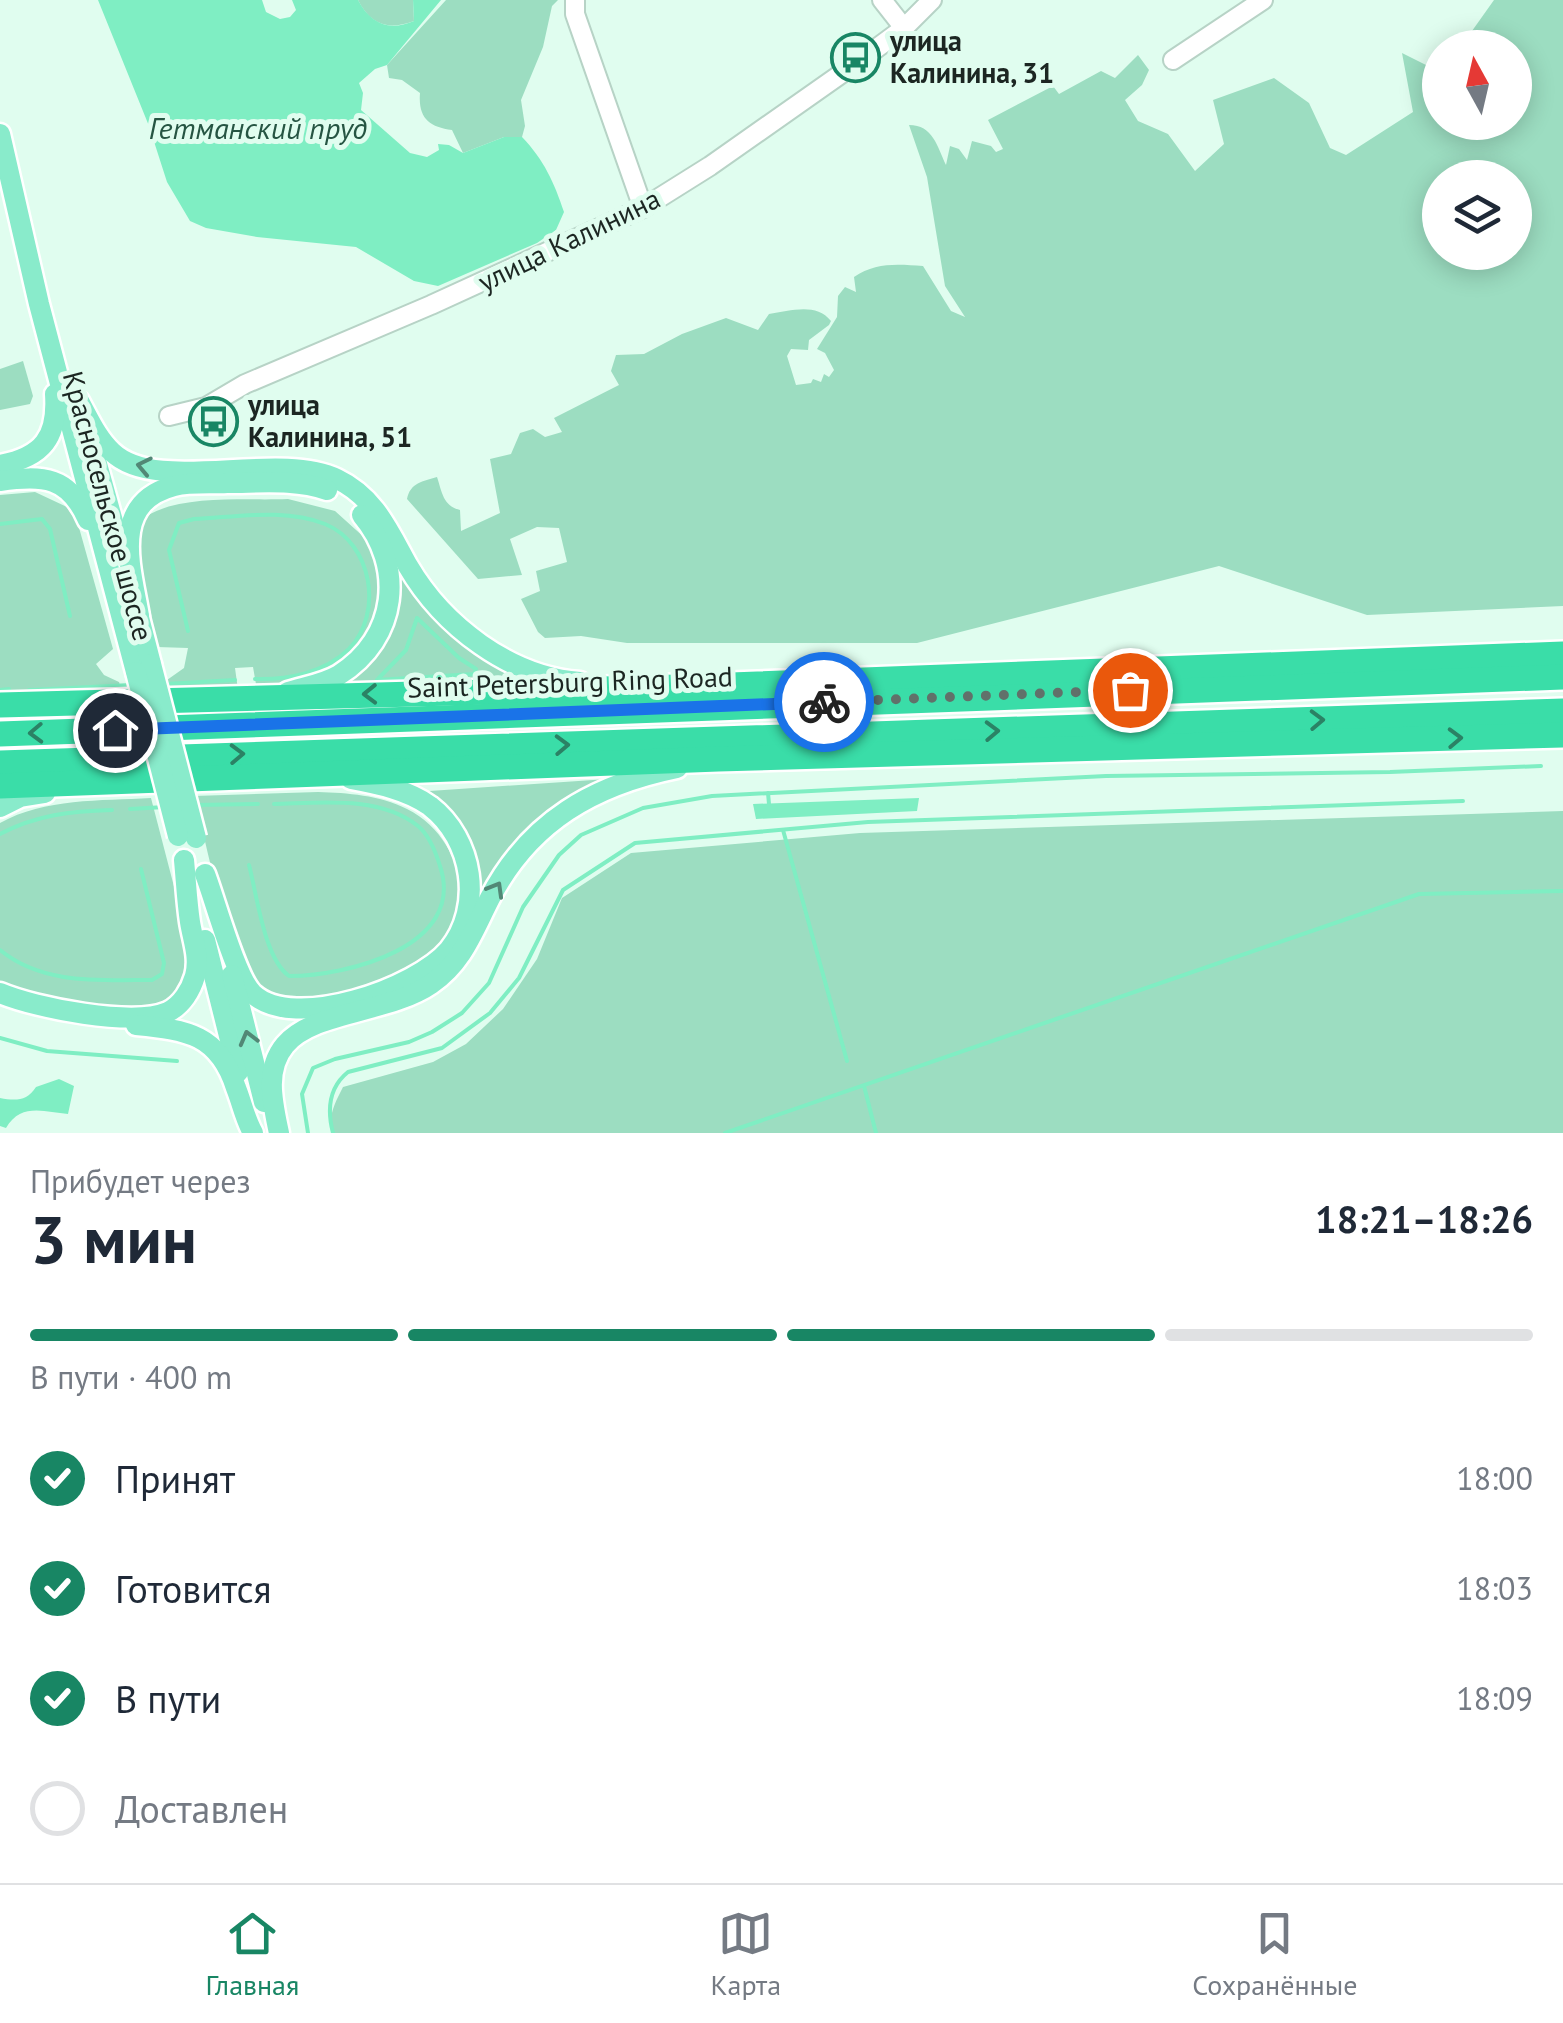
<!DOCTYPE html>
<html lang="ru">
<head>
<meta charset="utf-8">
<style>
	:root { --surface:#fff; --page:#f6f6f7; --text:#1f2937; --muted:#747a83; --line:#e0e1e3; --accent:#188664 }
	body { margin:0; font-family:"PT Sans",sans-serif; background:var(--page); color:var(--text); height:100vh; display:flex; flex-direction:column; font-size:38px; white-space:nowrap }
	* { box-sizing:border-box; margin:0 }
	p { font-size:32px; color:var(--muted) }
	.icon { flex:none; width:55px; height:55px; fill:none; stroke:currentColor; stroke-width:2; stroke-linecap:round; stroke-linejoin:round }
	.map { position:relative; height:1133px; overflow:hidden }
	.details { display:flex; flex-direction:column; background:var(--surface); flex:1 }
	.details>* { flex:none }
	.needle { width:65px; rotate:352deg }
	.fabs { position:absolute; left:1422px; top:30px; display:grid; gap:20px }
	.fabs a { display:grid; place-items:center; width:110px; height:110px; border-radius:50%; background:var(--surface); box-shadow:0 5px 25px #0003; font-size:50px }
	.pin { position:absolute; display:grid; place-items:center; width:85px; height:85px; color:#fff; margin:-42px; border:5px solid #fff; border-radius:50%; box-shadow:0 2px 10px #0007 }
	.courier { position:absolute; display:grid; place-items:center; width:100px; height:100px; margin:-50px; border:8px solid #1a73e8; border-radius:50%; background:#fff; color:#222; box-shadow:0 2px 12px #0007 }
	.summary em { font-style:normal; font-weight:700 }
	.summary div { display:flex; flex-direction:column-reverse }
	.summary { display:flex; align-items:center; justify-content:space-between; height:170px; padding:0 30px }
	h1 { font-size:65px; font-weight:700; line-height:75px }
	.bar { display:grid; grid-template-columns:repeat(4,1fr); gap:15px 10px; align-content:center; height:120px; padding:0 30px }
	.bar i { height:12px; border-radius:8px; background:var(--line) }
	.bar .current { background:var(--accent) }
	.bar p { grid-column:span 4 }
	ol { padding:0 30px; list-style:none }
	li { display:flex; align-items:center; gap:30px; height:110px }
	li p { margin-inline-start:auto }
	li .icon { padding:10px; border-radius:50%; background:var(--accent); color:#fff; stroke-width:4 }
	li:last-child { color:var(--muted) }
	li i { width:55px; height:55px; border:5px solid var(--line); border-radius:50% }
	.tab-bar { display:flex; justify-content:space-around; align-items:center; height:140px; border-top:2px solid var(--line); background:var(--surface); font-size:28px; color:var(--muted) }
	.tab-bar a { display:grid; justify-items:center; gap:5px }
	.tab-bar .current { color:var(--accent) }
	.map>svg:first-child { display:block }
	.green { fill:#9cddc1; fill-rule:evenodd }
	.water { fill:#7feec3 }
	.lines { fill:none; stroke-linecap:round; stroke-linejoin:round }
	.stream { stroke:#7feec3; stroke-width:4 }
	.minor-casing { stroke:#b7d3c6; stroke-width:22 }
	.major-casing { stroke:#fff; stroke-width:25 }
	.highway-casing { stroke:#fff; stroke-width:30 }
	.minor { stroke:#fff; stroke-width:18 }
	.major { stroke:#89ebcb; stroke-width:20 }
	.highway { stroke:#3adda8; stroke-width:25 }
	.major-bridge-casing { stroke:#fff; stroke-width:25; stroke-linecap:butt }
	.major-bridge { stroke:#89ebcb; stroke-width:20 }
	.oneway { stroke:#528876 }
	.oneway2 { stroke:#2b8265 }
	.done { stroke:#61716a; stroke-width:10; stroke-dasharray:0 18 }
	.route { stroke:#1a73e8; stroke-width:12 }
	.labels { text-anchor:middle; stroke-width:10; stroke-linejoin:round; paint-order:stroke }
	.poi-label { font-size:28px; font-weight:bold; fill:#1c2622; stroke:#e0fdef; text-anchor:start }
	.street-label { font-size:28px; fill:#1c2622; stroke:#e0fdef }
	.water-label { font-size:30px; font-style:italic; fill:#265543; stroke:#e0fdef }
</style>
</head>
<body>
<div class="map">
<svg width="1563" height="1133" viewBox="0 0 1563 1133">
	<rect width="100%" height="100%" fill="#e0fdef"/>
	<g class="green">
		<path d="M358,0h55l1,21c-27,10 -44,3 -56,-21z"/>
		<path d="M446,0h112l-6,6 -9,41 -22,53 4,26 -3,11h-18l-41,16 -11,-23c-23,-3 -34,-12 -32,-37l-18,-13 -13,-2 -2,-13z"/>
		<path d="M1494,0h69v606l-196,9 -148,-49 -302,77h-290l-46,-7 -36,2 -7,-6 -17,-33 19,-8 -4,-20 31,-9 -8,-34 -22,-1 -27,12 12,36 -44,4 -71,-80c3,-16 16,-18 30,-22 5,15 6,29 23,33l1,21 39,-18 -10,-54 21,-5 9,-21 13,-4 12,8 17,-5 -8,-14 65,-33 -8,-14 5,-16 28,-1 38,-20 44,-16 32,12 11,-16c21,-3 47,-12 62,7l-2,4 -20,15 -1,10 -17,-1 -4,7 9,29 15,-2 2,-4 8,3 3,-8 5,3 5,-7 -9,-17 -8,-4 20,-32 1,-21 7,-9 11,5 -2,-15c21,-15 44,-13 69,-11l28,45 14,6 -20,-31 -18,-109 -18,-52c24,0 28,21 37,40l4,-19 9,3 8,11 5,-19 19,5 5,6 7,-3 -15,-29 65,-34 6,8 42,-23 14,7 23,-23 11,15 -7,15 -17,15 13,21 30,13 27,37 29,-27 -11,-44 61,-22 35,25 21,45 16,7 67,-43 -11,-59 38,19v50h75v-74l-48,-1v-9zM1440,178h75v74h-75z"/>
		<polygon points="23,361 33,396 30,404 0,410 0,369"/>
		<polygon points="35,492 67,507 78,524 113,649 96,664 104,675 119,682 123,696 0,701 0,495"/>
		<path d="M288,499l47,12 41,37 7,57 -31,56 -77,29h-18l-4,-23 -18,1 3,22 -68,3 -3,-13 17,-12 4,-20 -31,-1 -18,-69 -1,-56c34,-29 106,-21 150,-23z"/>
		<path d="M406,578l130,102 -203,12c50,-28 61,-57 66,-111z"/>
		<polygon points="623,778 597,789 478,900 472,868 415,792"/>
		<path d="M318,792c30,1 61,3 89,17 49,24 70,89 39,136 -7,10 -24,23 -35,30 -18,13 -51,15 -73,21 -22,6 -53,15 -73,0 -36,-27 -58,-153 -71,-200z"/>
		<path d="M151,798l40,154 -3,28 -15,21 -31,9 -90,-8 -52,-18v-161c45,-25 100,-22 151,-25z"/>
		<path d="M1563,811v322h-1231c-4,-18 3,-30 11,-46l90,-25 33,-18 37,-35 34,-50 25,-61 69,-45 229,-20z"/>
	</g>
	<g class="water">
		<path d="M98,0h164l4,12 14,7 10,-2 6,-7 -4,-10h66c12,23 30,32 56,21l-1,-21h28l-54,65 -12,4 -16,14 4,10 -2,17 49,43 17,4 12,-7 -1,-6 11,1 14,8 41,-16h18c22,23 32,45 42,75l-8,18 -19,13 -99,43 -24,-5 -58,-34 -99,-10 -51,-9 -16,-7 -23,-39 -18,-56z"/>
		<polygon points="919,798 917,811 756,819 753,804"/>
		<path d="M59,1079l15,7 -6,28c-23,-2 -47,-12 -62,14l-6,-2v-28c16,3 27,3 36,-11z"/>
	</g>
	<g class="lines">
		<g class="stream">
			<polyline points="0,524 42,519 50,529 70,616"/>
			<polygon points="417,618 459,658 476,669 474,674 377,680 406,650"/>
			<path d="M188,631l-19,-81 10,-27 15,-4c43,-2 91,-11 131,5 47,19 59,89 24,125 -24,24 -62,31 -94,30"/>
			<polyline points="165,684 235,680"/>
			<polyline points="0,690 9,689"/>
			<polyline points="29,690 131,685"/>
			<polyline points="768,793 769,804"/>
			<polyline points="194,805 258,804"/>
			<polyline points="130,809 165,807"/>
			<polyline points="783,830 847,1061"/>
			<path d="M0,834c36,-19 71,-23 112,-24"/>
			<path d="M249,865c8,30 15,93 40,111 57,0 178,-29 151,-110 -4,-13 -11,-31 -22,-40 -39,-31 -99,-23 -144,-22"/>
			<path d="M0,950c43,35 99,30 152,30l10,-6 2,-11 -23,-94"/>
			<polyline points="0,1038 47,1051 177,1061"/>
			<polyline points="864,1086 876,1133"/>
			<polyline points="308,1133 302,1094 313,1068 335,1059 409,1042 432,1032 462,1013 489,983 523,907 559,855 581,835 643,808 712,796 1106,776 1390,772 1541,766"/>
			<path d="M333,1133c-6,-23 -5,-45 15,-61l94,-24 48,-35 29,-35 44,-88 72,-47 233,-21 595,-21"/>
			<polyline points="725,1133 1419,894 1563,891"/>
		</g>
		<defs>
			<g id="minor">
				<polyline points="575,0 575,14 643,208"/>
				<polyline points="882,0 904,28"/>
				<polyline points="1173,60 1263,0"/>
				<polyline points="169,416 206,407 245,384 431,305 643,208 710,166 858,62 904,28 932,0"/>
			</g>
			<g id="major">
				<polyline points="0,134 39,304 136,672"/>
				<path d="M79,401c10,18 18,37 33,51 45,43 163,-2 225,27 38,18 52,53 71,87 35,60 102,111 172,116"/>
				<polyline points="87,428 122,554"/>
				<path d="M0,465c43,-8 58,-28 55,-71"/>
				<path d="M0,481c43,-6 69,-5 88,39"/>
				<polyline points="136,606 151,664"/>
				<path d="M139,616c-8,-48 -30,-113 35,-130 16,-4 36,-2 53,-3 33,0 68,-4 100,7"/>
				<path d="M288,692c16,-5 36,-8 51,-17 59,-37 66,-109 23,-160"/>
				<polyline points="0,807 20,797 45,793"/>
				<path d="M205,874c10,26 31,105 48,120 41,38 164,-6 196,-44 35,-43 24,-111 -19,-144 -22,-16 -52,-22 -79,-27"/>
				<polyline points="205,940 238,1072"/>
				<polyline points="232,975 264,1102"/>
				<path d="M0,993c35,15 133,34 168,19 14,-7 23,-22 27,-36 5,-19 -2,-35 -5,-54 -3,-20 -4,-41 -6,-62"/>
				<path d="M136,1025c51,5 83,9 100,63 6,15 9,31 17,45"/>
				<path d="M279,1133c-6,-29 -15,-63 6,-88 28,-34 104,-32 146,-61 32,-22 42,-53 59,-86 40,-77 104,-113 187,-130"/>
			</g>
			<g id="highway">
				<polyline points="0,705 677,687 1563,654"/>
				<polyline points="0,734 1563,677"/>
				<polyline points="0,763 1563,711"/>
				<polyline points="0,786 718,759 1563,735"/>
			</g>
		</defs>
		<use href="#minor" class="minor-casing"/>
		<use href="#major" class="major-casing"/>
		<use href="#highway" class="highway-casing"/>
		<use href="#minor" class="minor"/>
		<use href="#major" class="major"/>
		<use href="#highway" class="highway"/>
		<defs>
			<g id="major-bridge">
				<polyline points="151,664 196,838"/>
				<polyline points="136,672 178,836"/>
			</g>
		</defs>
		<use href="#major-bridge" class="major-bridge-casing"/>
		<use href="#major-bridge" class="major-bridge"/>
	</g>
	<defs><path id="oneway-chevron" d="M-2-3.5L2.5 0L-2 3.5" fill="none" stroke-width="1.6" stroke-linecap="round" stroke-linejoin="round" transform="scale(2.5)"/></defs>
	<g class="oneway">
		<use href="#oneway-chevron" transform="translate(144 466) rotate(-168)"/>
		<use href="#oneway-chevron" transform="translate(496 889) rotate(-60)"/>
		<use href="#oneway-chevron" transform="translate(248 1038) rotate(-105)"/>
	</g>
	<g class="oneway2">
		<use href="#oneway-chevron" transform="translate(370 694) rotate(179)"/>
		<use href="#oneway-chevron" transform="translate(1317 720) rotate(-2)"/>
		<use href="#oneway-chevron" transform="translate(992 731) rotate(-2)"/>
		<use href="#oneway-chevron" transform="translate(36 733) rotate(178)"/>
		<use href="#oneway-chevron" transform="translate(1455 738) rotate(-2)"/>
		<use href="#oneway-chevron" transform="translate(562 745) rotate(-2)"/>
		<use href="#oneway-chevron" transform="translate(237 754) rotate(-2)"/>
	</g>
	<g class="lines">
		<polyline class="done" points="824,702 1130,690"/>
		<polyline class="route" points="115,730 824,702"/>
	</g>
	<defs>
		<symbol id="bus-ring" viewBox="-11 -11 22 22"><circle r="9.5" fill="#e0fdef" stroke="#188664" stroke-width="1.5"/><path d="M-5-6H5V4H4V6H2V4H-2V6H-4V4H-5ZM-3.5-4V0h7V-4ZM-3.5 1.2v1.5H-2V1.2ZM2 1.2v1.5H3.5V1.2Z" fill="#188664"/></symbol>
	</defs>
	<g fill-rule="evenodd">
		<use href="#bus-ring" x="828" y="30" width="55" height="55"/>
		<use href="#bus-ring" x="186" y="394" width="55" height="55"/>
	</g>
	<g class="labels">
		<g class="poi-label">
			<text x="890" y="51">улица<tspan x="890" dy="32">Калинина, 31</tspan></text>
			<text x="248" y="415">улица<tspan x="248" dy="32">Калинина, 51</tspan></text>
		</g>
		<g class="street-label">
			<text transform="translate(569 240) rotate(-26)" y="10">улица Калинина</text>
			<text transform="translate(108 506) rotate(75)" y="10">Красносельское шоссе</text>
			<text transform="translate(570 682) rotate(-2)" y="10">Saint Petersburg Ring Road</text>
		</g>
		<g class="water-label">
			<text x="258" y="139">Гетманский пруд</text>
		</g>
	</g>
</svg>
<div class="fabs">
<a><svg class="needle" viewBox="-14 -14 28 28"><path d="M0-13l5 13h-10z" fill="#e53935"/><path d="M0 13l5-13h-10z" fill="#747a83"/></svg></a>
<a><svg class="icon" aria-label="layers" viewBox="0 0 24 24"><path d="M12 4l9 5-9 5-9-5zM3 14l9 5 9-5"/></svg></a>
</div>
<div class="pin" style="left:1130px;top:690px;background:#ea580c"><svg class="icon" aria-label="bag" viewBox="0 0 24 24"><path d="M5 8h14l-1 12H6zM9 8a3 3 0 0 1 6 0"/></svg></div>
<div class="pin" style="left:115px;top:730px;background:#1f2937"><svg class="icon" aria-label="home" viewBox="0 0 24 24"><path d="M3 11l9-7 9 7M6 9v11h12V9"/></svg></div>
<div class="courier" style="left:824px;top:702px"><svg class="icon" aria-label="bike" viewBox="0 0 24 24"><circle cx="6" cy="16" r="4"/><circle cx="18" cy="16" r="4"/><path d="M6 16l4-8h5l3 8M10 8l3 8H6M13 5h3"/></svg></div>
</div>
<section class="details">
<div class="summary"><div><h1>3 мин</h1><p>Прибудет через</p></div><em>18:21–18:26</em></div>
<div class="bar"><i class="current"></i><i class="current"></i><i class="current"></i><i></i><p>В пути · 400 m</p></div>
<ol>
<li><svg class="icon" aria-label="check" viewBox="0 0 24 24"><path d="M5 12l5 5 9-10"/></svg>Принят<p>18:00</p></li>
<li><svg class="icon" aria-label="check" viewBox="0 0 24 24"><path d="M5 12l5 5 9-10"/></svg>Готовится<p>18:03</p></li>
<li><svg class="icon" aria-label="check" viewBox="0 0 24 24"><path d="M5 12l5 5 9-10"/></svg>В пути<p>18:09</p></li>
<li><i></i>Доставлен</li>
</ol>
</section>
<nav class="tab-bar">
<a class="current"><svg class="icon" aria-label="home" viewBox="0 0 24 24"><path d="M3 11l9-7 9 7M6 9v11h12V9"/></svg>Главная</a>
<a><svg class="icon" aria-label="map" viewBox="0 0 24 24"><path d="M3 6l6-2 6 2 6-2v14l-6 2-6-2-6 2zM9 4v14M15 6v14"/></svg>Карта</a>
<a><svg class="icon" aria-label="saved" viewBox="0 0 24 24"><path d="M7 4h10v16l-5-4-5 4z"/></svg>Сохранённые</a>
</nav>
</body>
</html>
